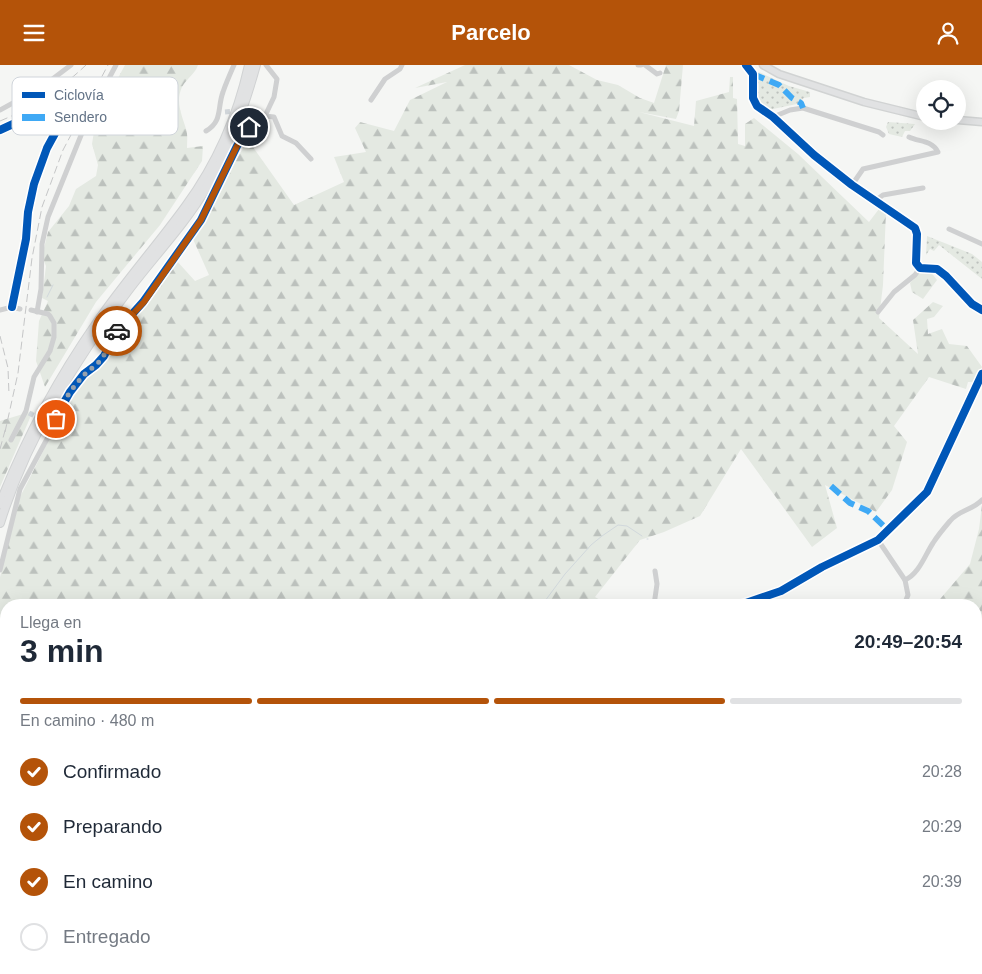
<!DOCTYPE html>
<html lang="es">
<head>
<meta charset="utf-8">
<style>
	:root { --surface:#fff; --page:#f2f2f3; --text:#1f2937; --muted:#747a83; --line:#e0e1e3; --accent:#b45309 }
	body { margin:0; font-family:Helvetica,sans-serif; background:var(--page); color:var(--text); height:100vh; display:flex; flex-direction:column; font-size:19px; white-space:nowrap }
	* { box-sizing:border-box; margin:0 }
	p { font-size:16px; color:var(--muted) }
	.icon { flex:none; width:28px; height:28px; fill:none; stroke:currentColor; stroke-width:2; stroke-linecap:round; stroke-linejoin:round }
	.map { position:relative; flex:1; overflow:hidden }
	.sheet { position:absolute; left:0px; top:534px; width:982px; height:376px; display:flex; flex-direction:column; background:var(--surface); border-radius:20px 20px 0 0; box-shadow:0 5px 20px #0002 }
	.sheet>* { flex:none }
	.fabs { position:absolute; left:916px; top:15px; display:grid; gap:10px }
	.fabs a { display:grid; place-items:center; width:50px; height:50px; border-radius:50%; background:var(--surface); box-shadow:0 5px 20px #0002; font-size:25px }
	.pin { position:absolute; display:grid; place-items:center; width:42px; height:42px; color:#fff; margin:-21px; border:2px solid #fff; border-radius:50%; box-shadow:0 1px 5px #0007 }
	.courier { position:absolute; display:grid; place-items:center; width:50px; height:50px; margin:-25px; border:4px solid #b45309; border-radius:50%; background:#fff; color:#222; box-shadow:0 1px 6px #0007 }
	.summary em { font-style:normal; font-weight:800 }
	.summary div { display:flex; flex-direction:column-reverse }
	.summary { display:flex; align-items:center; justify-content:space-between; height:85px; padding:0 20px }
	h1 { font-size:32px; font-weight:800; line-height:38px }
	.bar { display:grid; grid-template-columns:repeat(4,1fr); gap:8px 5px; align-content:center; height:60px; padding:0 20px }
	.bar i { height:6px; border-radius:4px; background:var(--line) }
	.bar .on { background:var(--accent) }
	.bar p { grid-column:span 4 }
	ol { padding:0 20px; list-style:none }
	li { display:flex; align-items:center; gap:15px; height:55px }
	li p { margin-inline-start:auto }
	li .icon { padding:5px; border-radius:50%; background:var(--accent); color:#fff; stroke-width:4 }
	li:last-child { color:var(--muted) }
	li i { width:28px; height:28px; border:2px solid var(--line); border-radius:50% }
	header { display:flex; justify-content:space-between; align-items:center; height:65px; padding:0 20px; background:var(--accent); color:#fff; font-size:22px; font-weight:800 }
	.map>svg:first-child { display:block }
	.forest { fill:url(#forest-firs) }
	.park { fill:url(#park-dots) }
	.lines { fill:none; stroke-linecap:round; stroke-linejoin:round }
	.stream { stroke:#d1d8dc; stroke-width:1 }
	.minor-tunnel { stroke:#d0d5d9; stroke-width:5; stroke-dasharray:5 2.5; stroke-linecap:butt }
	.major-casing { stroke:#d1d3d3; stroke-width:9 }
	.highway-casing { stroke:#d0d2d3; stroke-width:10 }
	.minor { stroke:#cfd0d1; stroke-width:5 }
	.major { stroke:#e1e2e3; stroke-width:6 }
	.highway { stroke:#e1e2e3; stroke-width:8 }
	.rail { stroke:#c5c6c7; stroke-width:1; stroke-dasharray:8 4; stroke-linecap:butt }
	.highway-bridge-casing { stroke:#d0d2d3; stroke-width:10; stroke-linecap:butt }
	.highway-bridge { stroke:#e1e2e3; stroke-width:8 }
	.quiet { stroke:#3fa9f5; stroke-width:6; stroke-dasharray:12 6; stroke-linecap:butt }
	.cycleway-casing { stroke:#fff; stroke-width:11 }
	.cycleway { stroke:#0057b8; stroke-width:8 }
	.done { stroke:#96a1ad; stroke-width:5; stroke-dasharray:0 9 }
	.route { stroke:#b45309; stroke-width:6 }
	.key { fill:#fff; stroke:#d0d5db; stroke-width:1 }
	.key-label { font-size:14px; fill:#637387 }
</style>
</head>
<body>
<header><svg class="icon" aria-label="menu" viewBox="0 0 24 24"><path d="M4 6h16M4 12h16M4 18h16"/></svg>Parcelo<svg class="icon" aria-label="person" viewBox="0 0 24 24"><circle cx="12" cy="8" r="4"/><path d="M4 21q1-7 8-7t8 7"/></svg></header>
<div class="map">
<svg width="982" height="909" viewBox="0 0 982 909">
	<defs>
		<pattern id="forest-firs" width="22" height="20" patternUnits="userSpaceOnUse" patternTransform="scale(1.25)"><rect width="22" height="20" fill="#e4e9e2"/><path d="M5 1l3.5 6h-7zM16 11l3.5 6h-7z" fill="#bcc1bd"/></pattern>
		<pattern id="park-dots" width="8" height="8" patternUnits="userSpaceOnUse" patternTransform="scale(1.25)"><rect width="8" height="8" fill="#e4e9e2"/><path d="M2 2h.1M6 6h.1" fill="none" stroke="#bcc1bd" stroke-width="1.8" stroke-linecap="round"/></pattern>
	</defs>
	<rect width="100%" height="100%" fill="#f5f6f4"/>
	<g class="forest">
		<path d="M125,0h73c-3,9 -11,13 -16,22 -7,15 0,28 4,42 2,6 1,13 1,19l16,-2 -1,15 -42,64 -64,77 -51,85 -9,-26 3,-40 9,-20 -6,-3 4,-32 -4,-10 6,-24 21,-26 7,-17 20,-13 2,-11 -6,-21 4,-25z"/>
		<polygon points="465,0 569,0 597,15 618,20 640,33 654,38 666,0 683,0 679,46 676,54 639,47 694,61 696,36 729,27 730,12 733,12 733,33 737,34 738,79 745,81 745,59 754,53 798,89 869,157 879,144 886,146 883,220 879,253 918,289 913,255 933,237 943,241 934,252 927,254 928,269 942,264 949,279 967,281 982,302 975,317 968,317 966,324 929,312 894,361 907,377 892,425 876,447 825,420 837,463 812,482 741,384 700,451 664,467 640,475 595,532 609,540 6,540 6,855 0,841 0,512 20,432 51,371 67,336 108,287 123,263 148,235 176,195 195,216 209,210 193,174 223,116 248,75 294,140 344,117 334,92 366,87 355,63 360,57 394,66 410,35 447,17 415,23"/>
		<polygon points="922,205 930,206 937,215 923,234 912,227 910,218"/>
		<polygon points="33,346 0,422 0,356"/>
		<polygon points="982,440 982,909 70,909 72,904 976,904 976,540 935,540 970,499 979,464"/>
	</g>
	<g class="park">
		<polygon points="759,7 789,21 810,27 810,32 804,33 797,39 768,45 756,34 756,12"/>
		<polygon points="888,57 915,59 910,66 905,66 902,72 889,69 886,62"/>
		<polygon points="927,171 972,189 982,197 982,214 939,180 934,186 930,184 926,190"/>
	</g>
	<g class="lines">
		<g class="stream">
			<polyline points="47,232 53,220"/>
			<polyline points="647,474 648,474"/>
			<polyline points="542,540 565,509 591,480 602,471 618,460 627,461 642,471"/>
			<polyline points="0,736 6,737"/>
		</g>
		<g class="minor-tunnel">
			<polyline points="225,47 236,46"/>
			<polyline points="29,348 50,359"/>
		</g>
		<defs>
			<g id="major">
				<polyline points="763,0 779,9 864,37 925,52"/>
				<polyline points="958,55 982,57"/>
			</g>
			<g id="highway">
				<path d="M0,439c25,-64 57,-124 96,-180 28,-41 61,-78 90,-118 30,-41 52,-91 63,-141"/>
				<path d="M0,458c27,-86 76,-165 130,-235 25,-33 55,-64 76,-100 23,-38 38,-80 50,-123"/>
				<polyline points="0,865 6,878"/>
				<polyline points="12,904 15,909"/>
				<polyline points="20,904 22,909"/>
				<polyline points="27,904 38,909"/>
				<polyline points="49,909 57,904"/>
				<polyline points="63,909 64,904"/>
			</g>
		</defs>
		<use href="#major" class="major-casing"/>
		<use href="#highway" class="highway-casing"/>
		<g class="minor">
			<polyline points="638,0 641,0"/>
			<polyline points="645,0 657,9 660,8"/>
			<polyline points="746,0 753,9 753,33 757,41 773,52 814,90 852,120 915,163 917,169 916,198 920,203 937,204 946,211 972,239 982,245"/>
			<polyline points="371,35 385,14 400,4 402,0"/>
			<polyline points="0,45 42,22 71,0"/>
			<polyline points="249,45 253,54 256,55 265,51 274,52 282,71 296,78 311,94"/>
			<polyline points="265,51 274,32 277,14 266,0"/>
			<polyline points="773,52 790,45 803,43 879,67 883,70"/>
			<polyline points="0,65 37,48 61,33 67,34 70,36 70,41 47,83 34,119 28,147 26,174 12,242"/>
			<path d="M206,66c17,-10 11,-23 17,-39 3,-9 7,-18 11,-27"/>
			<path d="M852,120l11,-16 75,-17c-6,-12 -19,-10 -29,-15"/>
			<polyline points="875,136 883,130 923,123"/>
			<polyline points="949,164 982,179"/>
			<polyline points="0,245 12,242 20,244"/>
			<polyline points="37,247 41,224 42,179 48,152 88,53 116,0"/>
			<polyline points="878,247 894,227 915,210 920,203"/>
			<polyline points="54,361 58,348 70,327 84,309 96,300 104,291 117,266 143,237 201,155 237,81 253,54"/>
			<polyline points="11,375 26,346 34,312 50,286 54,272 54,258 50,251 48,249 31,245"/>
			<path d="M878,475l27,40c14,-6 20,-25 28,-37 5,-8 11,-15 17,-22 9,-11 23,-11 32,-21"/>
			<polyline points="0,505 20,424 54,361 50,359"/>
			<polyline points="654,540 657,519 655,506"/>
			<polyline points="740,540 781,526 822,502 878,475 927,427 982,309"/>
			<polyline points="904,540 908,530 905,515"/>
			<polyline points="0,678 6,679"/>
			<polyline points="227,909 241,904"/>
		</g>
		<use href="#major" class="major"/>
		<use href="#highway" class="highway"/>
		<g class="rail">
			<path d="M0,56c32,-13 61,-32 86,-56"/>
			<polyline points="0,271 8,303 9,330"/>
			<polyline points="5,367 18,308 32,193 42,142 63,85 108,0"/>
			<polyline points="0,384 6,362"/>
		</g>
		<defs>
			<polyline id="highway-bridge" points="0,879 6,892"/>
		</defs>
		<use href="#highway-bridge" class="highway-bridge-casing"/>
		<use href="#highway-bridge" class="highway-bridge"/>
		<g class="quiet">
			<polyline points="753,9 779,20 792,33 801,38 803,43"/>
			<polyline points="831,421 850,438 868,446 888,465"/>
			<polyline points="0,760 6,760"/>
			<polyline points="366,904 375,909"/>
		</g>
		<defs>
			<g id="cycleway">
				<polyline points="746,0 753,9 753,33 757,41 773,52 814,90 852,120 915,163 917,169 916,198 920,203 937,204 946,211 972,239 982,245"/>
				<polyline points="0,65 37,48 61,33 67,34 70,36 70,41 47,83 34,119 28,147 26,174 12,242"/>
				<polyline points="54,361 58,348 70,327 84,309 96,300 104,291 117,266 143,237 201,155 237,81 253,54"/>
				<polyline points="740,540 781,526 822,502 878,475 927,427 982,309"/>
			</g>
		</defs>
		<use href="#cycleway" class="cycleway-casing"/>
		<use href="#cycleway" class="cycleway"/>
	</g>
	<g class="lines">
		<path class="done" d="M56,354c4,-14 18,-34 29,-45 3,-4 8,-6 12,-10 9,-10 14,-21 20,-33"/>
		<polyline class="route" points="117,266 144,237 201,155 237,81 249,62"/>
	</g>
	<rect x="12" y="12" width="166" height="58" rx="8" class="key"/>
	<rect x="22" y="27" width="23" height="6" fill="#0057b8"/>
	<rect x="22" y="49" width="23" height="7" fill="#3fa9f5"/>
	<g class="key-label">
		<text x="54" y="35">Ciclovía</text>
		<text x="54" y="57">Sendero</text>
	</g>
</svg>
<div class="fabs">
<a><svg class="icon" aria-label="locate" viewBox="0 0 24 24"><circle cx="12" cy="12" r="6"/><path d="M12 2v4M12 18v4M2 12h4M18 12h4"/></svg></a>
</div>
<div class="pin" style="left:56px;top:354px;background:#ea580c"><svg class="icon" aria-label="bag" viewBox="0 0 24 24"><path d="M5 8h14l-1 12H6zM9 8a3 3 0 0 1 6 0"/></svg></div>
<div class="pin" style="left:249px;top:62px;background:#1f2937"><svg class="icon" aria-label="home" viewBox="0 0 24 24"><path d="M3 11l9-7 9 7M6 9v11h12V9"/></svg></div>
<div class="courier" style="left:117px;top:266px"><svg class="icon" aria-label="car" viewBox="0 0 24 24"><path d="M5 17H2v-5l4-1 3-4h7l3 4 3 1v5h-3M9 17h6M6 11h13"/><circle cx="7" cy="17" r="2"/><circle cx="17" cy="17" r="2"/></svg></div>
<section class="sheet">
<div class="summary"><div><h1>3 min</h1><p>Llega en</p></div><em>20:49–20:54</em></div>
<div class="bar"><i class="on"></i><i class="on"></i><i class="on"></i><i></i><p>En camino · 480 m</p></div>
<ol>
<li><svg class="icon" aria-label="check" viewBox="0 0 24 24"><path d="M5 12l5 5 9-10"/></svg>Confirmado<p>20:28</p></li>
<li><svg class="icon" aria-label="check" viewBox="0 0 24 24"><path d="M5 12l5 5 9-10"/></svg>Preparando<p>20:29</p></li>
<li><svg class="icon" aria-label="check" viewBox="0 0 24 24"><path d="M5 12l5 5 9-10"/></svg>En camino<p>20:39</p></li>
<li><i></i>Entregado</li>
</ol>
</section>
</div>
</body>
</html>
